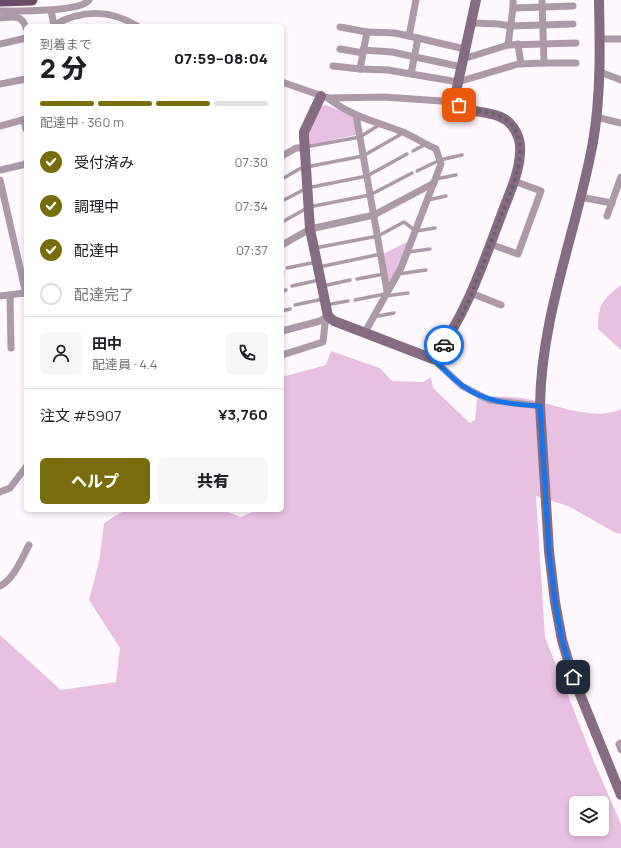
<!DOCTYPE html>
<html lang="ja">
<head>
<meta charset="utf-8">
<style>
	:root { --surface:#fff; --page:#f6f6f6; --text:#202124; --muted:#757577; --line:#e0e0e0; --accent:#776d0a }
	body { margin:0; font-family:Manrope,"Noto Sans JP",sans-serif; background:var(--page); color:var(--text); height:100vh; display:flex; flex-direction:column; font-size:15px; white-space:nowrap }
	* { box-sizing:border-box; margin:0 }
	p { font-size:13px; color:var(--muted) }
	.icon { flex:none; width:22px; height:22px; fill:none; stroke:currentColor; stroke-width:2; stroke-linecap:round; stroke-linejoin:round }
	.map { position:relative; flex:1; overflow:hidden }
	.panel { position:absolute; left:24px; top:24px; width:260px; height:488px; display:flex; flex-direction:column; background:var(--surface); border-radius:6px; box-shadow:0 2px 6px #0003 }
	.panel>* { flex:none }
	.buttons { position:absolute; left:569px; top:796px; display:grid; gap:8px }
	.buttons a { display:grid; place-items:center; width:40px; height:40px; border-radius:6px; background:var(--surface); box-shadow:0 2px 6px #0003; font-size:20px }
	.pin { position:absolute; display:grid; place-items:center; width:34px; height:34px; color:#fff; margin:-17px; border-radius:8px; box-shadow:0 2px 6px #0006 }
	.courier { position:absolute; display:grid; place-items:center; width:40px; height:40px; margin:-20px; border:3px solid #1a73e8; border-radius:50%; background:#fff; color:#222; box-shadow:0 1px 5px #0007 }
	.summary em { font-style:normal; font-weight:800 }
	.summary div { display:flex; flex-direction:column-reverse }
	.summary { display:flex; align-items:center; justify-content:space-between; height:68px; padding:0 16px }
	h1 { font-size:26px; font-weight:800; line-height:30px }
	.bar { display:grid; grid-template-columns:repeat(4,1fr); gap:6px 4px; align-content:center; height:48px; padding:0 16px }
	.bar i { height:5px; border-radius:3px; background:var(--line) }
	.bar .current { background:var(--accent) }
	.bar p { grid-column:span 4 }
	.line { display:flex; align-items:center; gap:10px; padding:0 16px; border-top:1px solid var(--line) }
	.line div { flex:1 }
	.round { display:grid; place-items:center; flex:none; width:42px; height:42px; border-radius:6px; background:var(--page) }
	ol { padding:0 16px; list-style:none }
	li { display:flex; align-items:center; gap:12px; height:44px }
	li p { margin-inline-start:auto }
	li .icon { padding:4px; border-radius:50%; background:var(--accent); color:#fff; stroke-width:4 }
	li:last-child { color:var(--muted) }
	li i { width:22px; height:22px; border:2px solid var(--line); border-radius:50% }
	.button { display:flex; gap:8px; margin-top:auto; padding:8px 16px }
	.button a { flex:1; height:46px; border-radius:6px; background:var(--accent); color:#fff; font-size:16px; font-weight:800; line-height:46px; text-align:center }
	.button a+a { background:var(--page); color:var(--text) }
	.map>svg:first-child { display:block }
	.green { fill:#e8c1e2; fill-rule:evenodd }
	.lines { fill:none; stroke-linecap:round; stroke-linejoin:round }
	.lane { stroke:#ac9aa9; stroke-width:3.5 }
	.street { stroke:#ac9aa9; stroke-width:7 }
	.secondary { stroke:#866c82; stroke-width:10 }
	.primary { stroke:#6b4c66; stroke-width:11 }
	.done { stroke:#686267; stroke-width:4; stroke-dasharray:0 7.2 }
	.route { stroke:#1a73e8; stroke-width:5 }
</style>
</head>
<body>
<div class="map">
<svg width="621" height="848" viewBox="0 0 621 848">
	<rect width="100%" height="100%" fill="#fff8fe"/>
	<g class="green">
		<polygon points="326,105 350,115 354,119 356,135 308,145 307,134 320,107"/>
		<polygon points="409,241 399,267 392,280 388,281 383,254"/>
		<path d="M621,285v65l-23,-21c0,-25 4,-29 23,-44z"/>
		<path d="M331,351l49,17 12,13 31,1 8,-5 2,11 37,35 5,-3 2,-21 6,-3c15,1 30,0 44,3 27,5 69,23 94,10v125l-7,-2 -46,-26 -32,-10 9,141 50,127 26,60v24h-621v-213l61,55 55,-8 4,-34 -31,-48 10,-38 5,-39 21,-13h97l19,7 16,-7h25v-133l44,-12zM576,803h26v26h-26z"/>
	</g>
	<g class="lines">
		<g class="lane">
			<polyline points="305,147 360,137 379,125"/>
			<polyline points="413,151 426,144"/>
			<polyline points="417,171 440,160 462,155"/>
			<polyline points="282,179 301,168 363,156 403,133"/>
			<polyline points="436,179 456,175"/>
			<polyline points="428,200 446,196"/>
			<polyline points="282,201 307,188 367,176 407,154"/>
			<polyline points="282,222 309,207 370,195 412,173"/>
			<polyline points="315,248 378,236 404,222 416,231 435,228"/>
			<polyline points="408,252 430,249"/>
			<polyline points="319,267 381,254"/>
			<polyline points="287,268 316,262"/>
			<polyline points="282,272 283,272"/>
			<polyline points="398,274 426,270"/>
			<polyline points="357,279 384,274"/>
			<polyline points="292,286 319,280"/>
			<polyline points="323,286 350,280"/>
			<polyline points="282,291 286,290"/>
			<polyline points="385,296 408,293"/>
			<polyline points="355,300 385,294"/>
			<polyline points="295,305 323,299"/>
			<polyline points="326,305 348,301"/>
			<polyline points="282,311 290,309"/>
			<polyline points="373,317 394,313"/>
		</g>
		<g class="street">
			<polyline points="416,0 409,36 465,49"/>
			<polyline points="513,0 513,8 573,6"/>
			<polyline points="51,10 54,26"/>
			<path d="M0,11c17,0 81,1 89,-11"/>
			<path d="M0,18c13,-1 22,-4 26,10"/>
			<polyline points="471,23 499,24 510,26 573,24"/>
			<path d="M54,25c27,-15 56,-16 83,1"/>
			<polyline points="340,27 367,32"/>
			<polyline points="409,36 395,33 367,32 360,69 388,70 458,82 518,64 544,63 542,0"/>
			<polyline points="600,39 621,39"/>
			<polyline points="0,44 26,38"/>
			<polyline points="518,44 521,64"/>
			<polyline points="508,45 513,8"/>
			<polyline points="340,49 363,53"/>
			<polyline points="363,50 392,52 462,67"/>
			<polyline points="463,59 508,45 576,43"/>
			<polyline points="544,63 576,63"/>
			<polyline points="333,66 360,69"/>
			<polyline points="600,72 621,80"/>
			<polyline points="411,74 418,38"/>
			<polyline points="282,82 328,98 384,97 456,102"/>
			<polyline points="0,84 26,79"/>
			<path d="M328,98c22,18 49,24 75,34 11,5 22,12 33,17l5,15 -40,104 -36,64"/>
			<polyline points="356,115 387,291"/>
			<polyline points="596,117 621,123"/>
			<polyline points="24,120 26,129"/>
			<polyline points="0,126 26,119"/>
			<polyline points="282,156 296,148 304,148"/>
			<polyline points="0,170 26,164 26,163"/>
			<polyline points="0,180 26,294"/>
			<polyline points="580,197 612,203"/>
			<polyline points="607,216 621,177"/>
			<polyline points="490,244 518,254 541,191 514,181"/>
			<polyline points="282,245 310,229 374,215 434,183"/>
			<polyline points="471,293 501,305"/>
			<polyline points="10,295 11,348"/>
			<polyline points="0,296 25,293"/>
			<polyline points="282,331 320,321 328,316"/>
			<polyline points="282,355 323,342 325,324 328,316"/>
			<polyline points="433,359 462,386 489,400 540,406"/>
			<polyline points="0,492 10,488 26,467"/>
			<path d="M0,586c14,-7 22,-28 29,-41"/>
			<polyline points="621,743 619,744 621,750"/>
		</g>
		<g class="secondary">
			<path d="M599,0c1,47 2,95 -6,142 -16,88 -52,173 -53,264l9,145 6,51 7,38 11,37 48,118"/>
			<path d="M321,96l-17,36v5l6,92 18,87 6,5 99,38c33,-43 49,-93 68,-143 7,-20 18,-41 19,-63 1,-10 -2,-19 -7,-26 -14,-20 -43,-10 -57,-25v-10l20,-92"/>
		</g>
		<polyline class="primary" points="0,1 32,0"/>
	</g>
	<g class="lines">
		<path class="done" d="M444,345c24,-32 39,-82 53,-119 9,-23 21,-48 23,-72 1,-11 -2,-21 -8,-29 -12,-15 -37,-12 -53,-20"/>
		<path class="route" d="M444,345l-11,14c10,9 19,19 30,27 23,17 50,18 77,20l9,145 6,51 7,38 11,37"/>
	</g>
</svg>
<div class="buttons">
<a><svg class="icon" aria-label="layers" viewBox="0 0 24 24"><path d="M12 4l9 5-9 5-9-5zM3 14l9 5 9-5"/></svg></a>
</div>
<div class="pin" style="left:459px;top:105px;background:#ea580c"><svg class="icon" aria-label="bag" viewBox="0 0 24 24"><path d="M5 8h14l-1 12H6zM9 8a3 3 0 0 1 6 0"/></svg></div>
<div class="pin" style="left:573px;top:677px;background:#1f2937"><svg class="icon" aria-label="home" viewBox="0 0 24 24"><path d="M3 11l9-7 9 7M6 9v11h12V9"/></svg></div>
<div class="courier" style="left:444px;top:345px"><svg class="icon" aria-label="car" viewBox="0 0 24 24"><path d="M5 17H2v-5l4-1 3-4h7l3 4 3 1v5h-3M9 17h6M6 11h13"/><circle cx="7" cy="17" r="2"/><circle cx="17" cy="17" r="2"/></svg></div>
<section class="panel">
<div class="summary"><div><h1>2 分</h1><p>到着まで</p></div><em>07:59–08:04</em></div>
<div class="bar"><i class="current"></i><i class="current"></i><i class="current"></i><i></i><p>配達中 · 360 m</p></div>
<ol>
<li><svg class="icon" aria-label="check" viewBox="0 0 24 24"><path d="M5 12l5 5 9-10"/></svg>受付済み<p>07:30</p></li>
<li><svg class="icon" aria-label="check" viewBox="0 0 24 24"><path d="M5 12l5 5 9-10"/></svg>調理中<p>07:34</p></li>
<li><svg class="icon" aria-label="check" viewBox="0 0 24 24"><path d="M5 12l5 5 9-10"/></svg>配達中<p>07:37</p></li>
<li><i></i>配達完了</li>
</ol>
<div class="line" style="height:72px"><a class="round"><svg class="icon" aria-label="person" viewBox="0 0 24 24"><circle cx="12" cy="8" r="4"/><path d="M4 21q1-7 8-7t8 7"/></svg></a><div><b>田中</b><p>配達員 · 4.4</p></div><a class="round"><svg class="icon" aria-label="phone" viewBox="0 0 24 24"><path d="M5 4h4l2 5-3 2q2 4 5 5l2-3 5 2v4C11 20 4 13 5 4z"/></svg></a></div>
<div class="line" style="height:52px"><div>注文 #5907</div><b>¥3,760</b></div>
<div class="button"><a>ヘルプ</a><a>共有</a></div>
</section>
</div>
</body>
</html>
